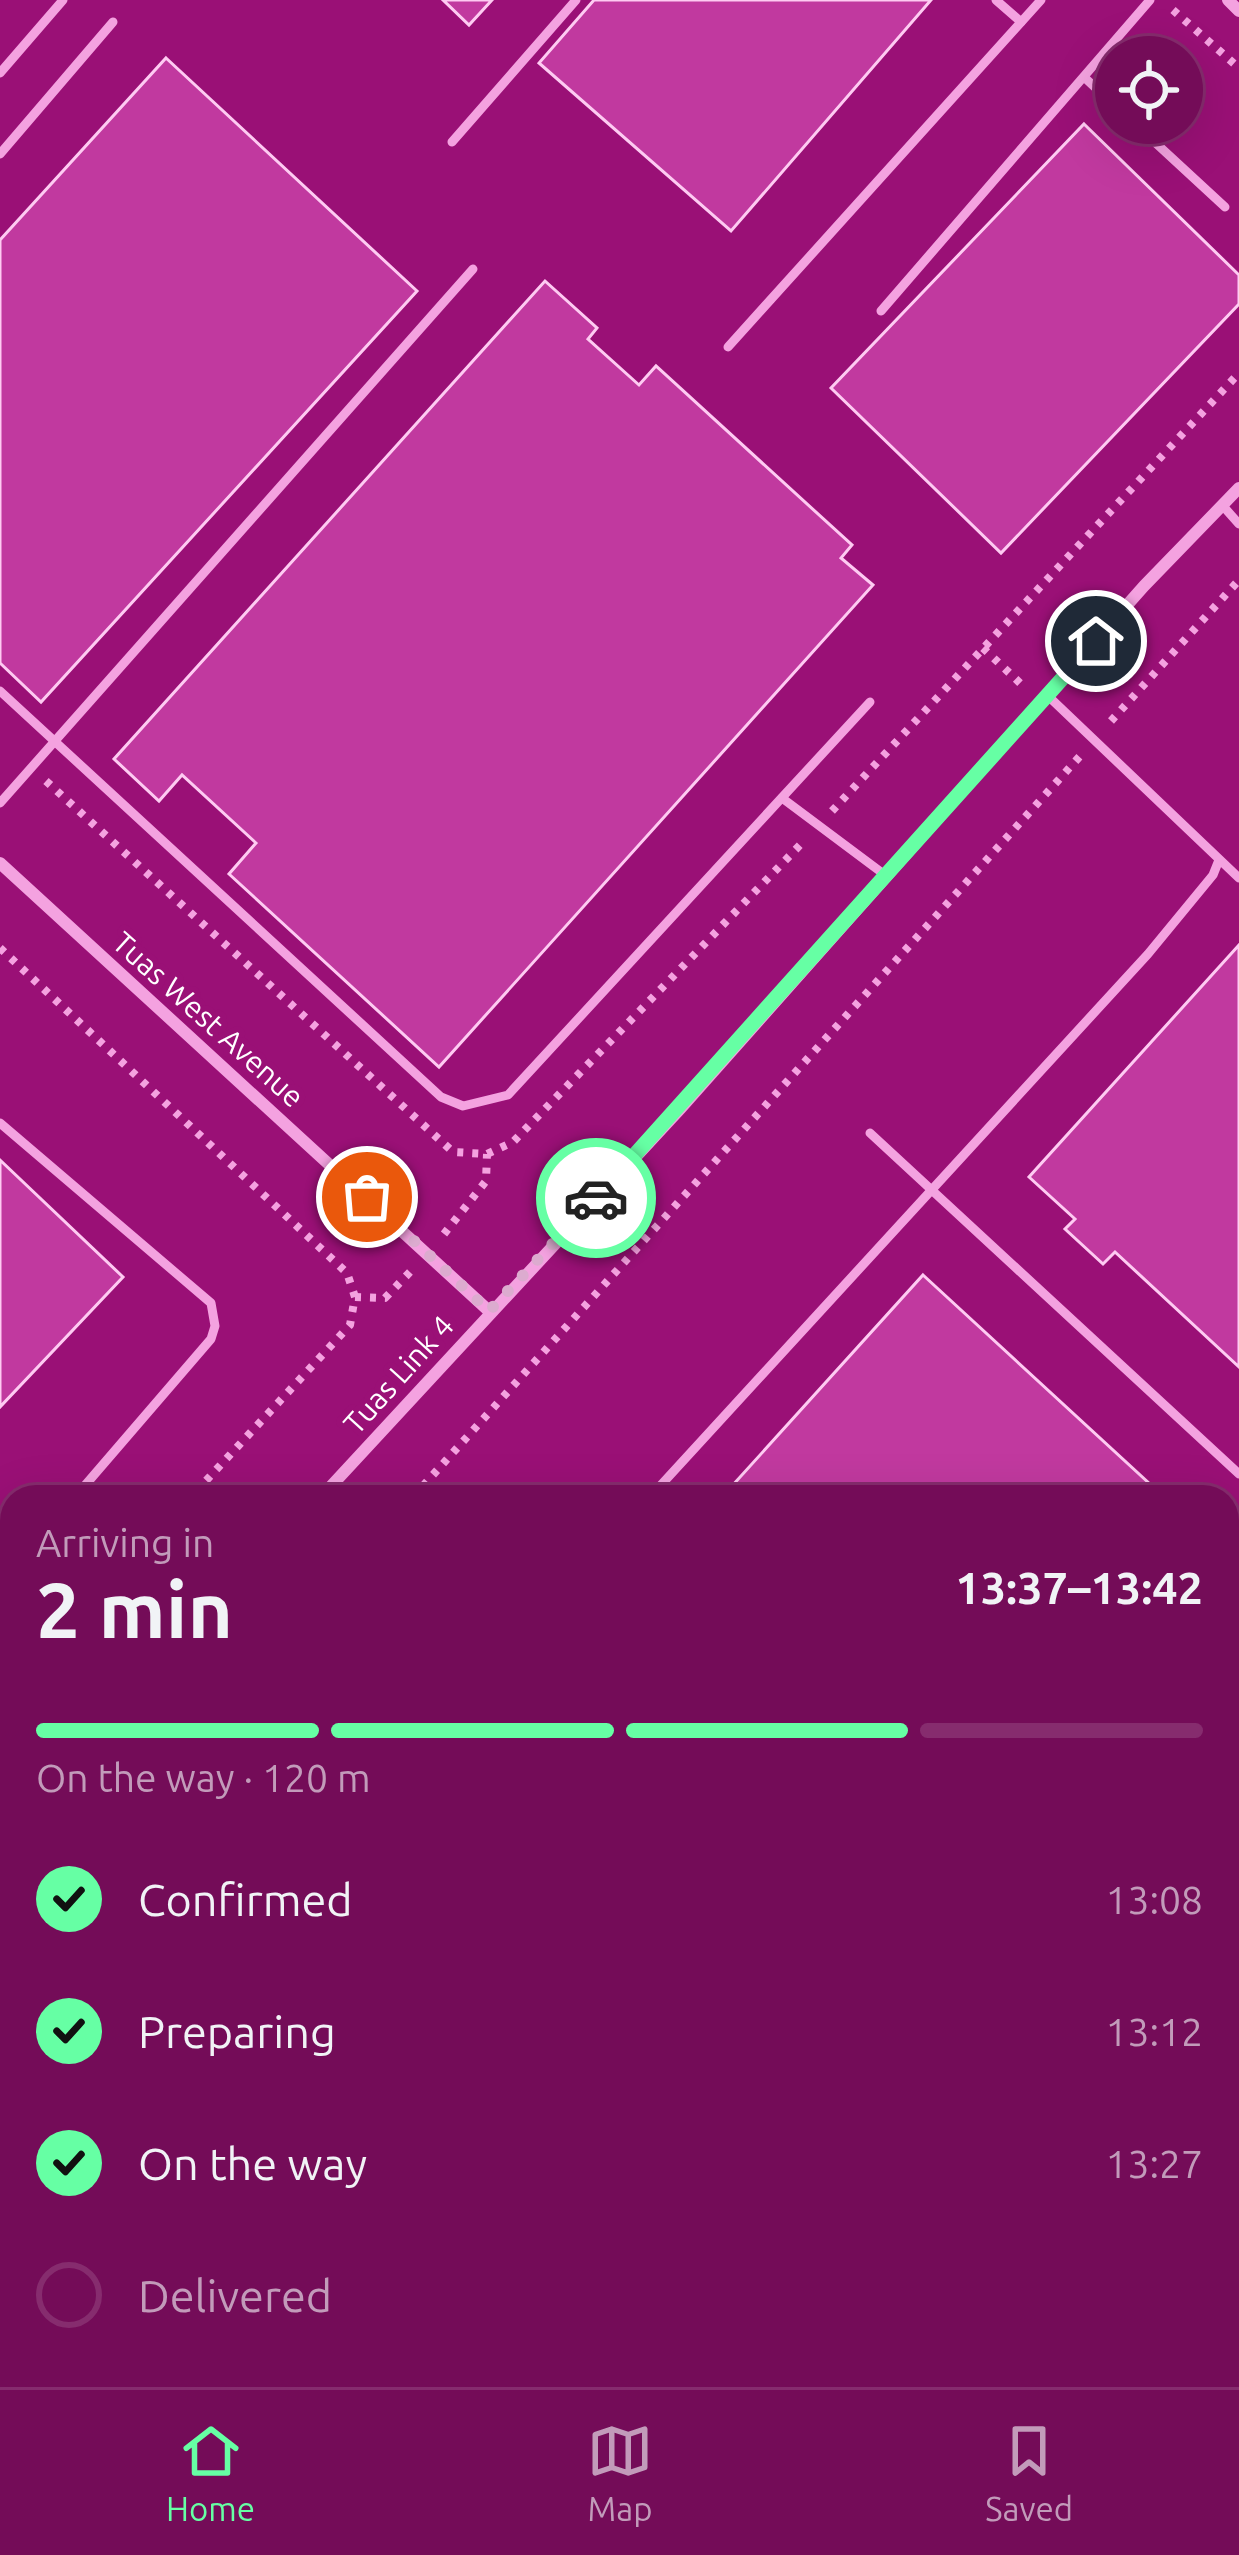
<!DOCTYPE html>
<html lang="en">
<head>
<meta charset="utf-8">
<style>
	:root { --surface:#740c58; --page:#7c1a61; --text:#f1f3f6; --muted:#c29bba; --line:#862c6e; --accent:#66ffa4 }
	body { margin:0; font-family:Ubuntu,sans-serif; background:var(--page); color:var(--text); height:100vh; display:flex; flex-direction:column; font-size:45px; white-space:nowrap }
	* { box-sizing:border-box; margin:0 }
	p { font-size:39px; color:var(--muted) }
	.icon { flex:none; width:66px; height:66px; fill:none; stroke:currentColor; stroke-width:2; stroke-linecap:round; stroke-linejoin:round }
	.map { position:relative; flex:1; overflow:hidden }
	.drawer { position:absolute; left:0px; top:1485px; width:1239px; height:903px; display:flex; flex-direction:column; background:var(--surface); border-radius:36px 36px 0 0; box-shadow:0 12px 48px #0002,0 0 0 3px var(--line) }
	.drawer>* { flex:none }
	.fabs { position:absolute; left:1095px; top:36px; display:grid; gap:24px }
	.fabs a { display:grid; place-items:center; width:108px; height:108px; border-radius:50%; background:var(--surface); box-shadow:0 12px 48px #0002,0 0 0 3px var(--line); font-size:60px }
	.pin { position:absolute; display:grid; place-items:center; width:102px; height:102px; color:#fff; margin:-51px; border:6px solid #fff; border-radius:50%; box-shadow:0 3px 12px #0007 }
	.courier { position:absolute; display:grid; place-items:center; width:120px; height:120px; margin:-60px; border:9px solid #66ffa4; border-radius:50%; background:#fff; color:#222; box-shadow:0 3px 15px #0007 }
	.head em { font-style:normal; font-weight:700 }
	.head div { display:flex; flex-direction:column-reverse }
	.head { display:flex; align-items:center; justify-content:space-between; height:204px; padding:0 36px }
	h1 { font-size:78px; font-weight:700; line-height:90px }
	.bar { display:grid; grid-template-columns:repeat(4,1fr); gap:18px 12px; align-content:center; height:144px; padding:0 36px }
	.bar i { height:15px; border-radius:9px; background:var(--line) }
	.bar .on { background:var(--accent) }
	.bar p { grid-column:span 4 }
	ol { padding:0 36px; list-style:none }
	li { display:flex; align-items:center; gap:36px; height:132px }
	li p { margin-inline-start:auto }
	li .icon { padding:12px; border-radius:50%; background:var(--accent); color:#111; stroke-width:4 }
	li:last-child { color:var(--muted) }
	li i { width:66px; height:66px; border:6px solid var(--line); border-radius:50% }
	.menu { display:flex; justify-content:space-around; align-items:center; height:168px; border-top:3px solid var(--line); background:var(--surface); font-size:33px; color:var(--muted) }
	.menu a { display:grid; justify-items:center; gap:6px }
	.menu .on { color:var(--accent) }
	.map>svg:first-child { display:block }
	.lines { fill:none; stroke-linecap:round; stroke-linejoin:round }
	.stream { stroke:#f894e1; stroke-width:14 }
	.building { fill:#c1399f; stroke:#fecbf2; stroke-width:3 }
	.path { stroke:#f4a2e0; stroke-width:8; stroke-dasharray:6 9; stroke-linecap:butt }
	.lane { stroke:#f4a2e0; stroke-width:9 }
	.street { stroke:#f4a2e0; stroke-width:12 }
	.done { stroke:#dcabcf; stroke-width:12; stroke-dasharray:0 21.6 }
	.route { stroke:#66ffa4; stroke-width:15 }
	.labels { text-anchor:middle; stroke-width:12; stroke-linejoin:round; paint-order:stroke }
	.street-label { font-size:30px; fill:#fff; stroke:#9a1076 }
</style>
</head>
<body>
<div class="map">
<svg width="1239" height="2387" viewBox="0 0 1239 2387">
	<rect width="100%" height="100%" fill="#9a1076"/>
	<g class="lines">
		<g class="stream">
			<polyline points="0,2301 12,2313"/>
			<polyline points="81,2376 93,2387"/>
		</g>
	</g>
	<g class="building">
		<polygon points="443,0 492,0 469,25"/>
		<polygon points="594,0 931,0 731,231 539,63"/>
		<polygon points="166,58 417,291 41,702 0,663 0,240"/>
		<polygon points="1084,124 1239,275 1239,304 1001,553 831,388"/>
		<polygon points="545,281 597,328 588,339 639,385 656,366 852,545 841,558 873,585 439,1067 229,874 256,843 182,775 159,801 114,759"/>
		<polygon points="1239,945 1239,1367 1115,1252 1103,1264 1065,1229 1075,1219 1029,1177"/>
		<polygon points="0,1160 123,1277 0,1407"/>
		<polygon points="923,1275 1164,1497 722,1497"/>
		<polygon points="1227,1555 1239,1566 1239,2387 873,2387 862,2376 1227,2376"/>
		<polygon points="267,2376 320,2376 310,2387 279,2387"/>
		<polygon points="503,2376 618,2376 630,2387 493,2387"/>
	</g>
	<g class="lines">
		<g class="path">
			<polyline points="1173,10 1239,68"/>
			<polyline points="983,648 1021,684"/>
			<polyline points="1111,721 1239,580"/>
			<polyline points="46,781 453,1152 487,1154 513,1142 802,843"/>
			<polyline points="832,811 1239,373"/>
			<polyline points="0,948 347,1273 355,1297 350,1325 191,1497"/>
			<polyline points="444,1234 486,1181 487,1154"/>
			<polyline points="355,1297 385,1298 410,1272"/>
			<polyline points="413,1497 1081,755"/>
			<polyline points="0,1704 12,1691"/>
			<polyline points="0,1969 12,1955"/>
		</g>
		<g class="lane">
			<polyline points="996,0 1021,22"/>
			<polyline points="0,73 63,0"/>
			<polyline points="1084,77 1116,107"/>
			<polyline points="1134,123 1225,207"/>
			<polyline points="452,142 576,0"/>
			<polyline points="0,154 113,22"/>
			<polyline points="881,311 1150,0"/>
			<polyline points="728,347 1041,0"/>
			<polyline points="1223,506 1239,524"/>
			<polyline points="0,691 441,1097 463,1106 508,1095 870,702"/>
			<polyline points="1047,695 1239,878"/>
			<polyline points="782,798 885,875"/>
			<polyline points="0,803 473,269"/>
			<polyline points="0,1123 211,1303 215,1326 211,1339 75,1497"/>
			<polyline points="870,1133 1239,1474"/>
			<polyline points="650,1497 1148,954 1213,875 1219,860"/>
			<polyline points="0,1583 12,1569"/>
			<polyline points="191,2376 203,2387"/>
		</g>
		<g class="street">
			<polyline points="1228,0 1239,11"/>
			<polyline points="0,863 489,1311"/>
			<polyline points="321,1497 681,1108 1144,586 1239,488"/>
			<polyline points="0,1850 12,1837"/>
		</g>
	</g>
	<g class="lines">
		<polyline class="done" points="367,1197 489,1311 596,1198"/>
		<polyline class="route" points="596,1198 1096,641"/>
	</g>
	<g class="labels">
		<g class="street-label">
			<text transform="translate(208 1020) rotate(42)" y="10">Tuas West Avenue</text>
			<text transform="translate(399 1375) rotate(-48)" y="10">Tuas Link 4</text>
		</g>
	</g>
</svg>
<div class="fabs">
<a><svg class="icon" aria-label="locate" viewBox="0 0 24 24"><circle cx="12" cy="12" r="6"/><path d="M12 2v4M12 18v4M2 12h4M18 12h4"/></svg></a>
</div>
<div class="pin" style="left:367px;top:1197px;background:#ea580c"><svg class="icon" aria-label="bag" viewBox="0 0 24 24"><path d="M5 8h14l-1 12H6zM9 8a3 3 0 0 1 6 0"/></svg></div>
<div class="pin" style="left:1096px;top:641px;background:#1f2937"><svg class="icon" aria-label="home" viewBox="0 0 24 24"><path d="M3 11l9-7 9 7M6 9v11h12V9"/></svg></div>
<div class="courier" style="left:596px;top:1198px"><svg class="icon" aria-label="car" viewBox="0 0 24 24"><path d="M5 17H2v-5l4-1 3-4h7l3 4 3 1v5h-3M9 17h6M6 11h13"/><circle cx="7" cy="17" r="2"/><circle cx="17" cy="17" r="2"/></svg></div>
<section class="drawer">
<div class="head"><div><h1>2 min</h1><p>Arriving in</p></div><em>13:37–13:42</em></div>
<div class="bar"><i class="on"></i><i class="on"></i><i class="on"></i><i></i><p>On the way · 120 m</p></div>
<ol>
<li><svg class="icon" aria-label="check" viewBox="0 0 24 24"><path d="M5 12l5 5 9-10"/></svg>Confirmed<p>13:08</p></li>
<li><svg class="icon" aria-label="check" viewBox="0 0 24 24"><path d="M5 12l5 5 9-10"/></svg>Preparing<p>13:12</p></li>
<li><svg class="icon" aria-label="check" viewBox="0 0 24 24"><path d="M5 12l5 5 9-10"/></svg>On the way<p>13:27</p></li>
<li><i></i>Delivered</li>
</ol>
</section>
</div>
<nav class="menu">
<a class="on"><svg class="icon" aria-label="home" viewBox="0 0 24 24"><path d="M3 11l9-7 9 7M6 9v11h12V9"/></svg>Home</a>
<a><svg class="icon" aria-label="map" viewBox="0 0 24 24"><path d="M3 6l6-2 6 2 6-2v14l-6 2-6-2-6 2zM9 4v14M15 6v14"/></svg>Map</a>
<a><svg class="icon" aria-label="saved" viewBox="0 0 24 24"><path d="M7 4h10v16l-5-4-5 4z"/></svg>Saved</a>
</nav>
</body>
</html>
